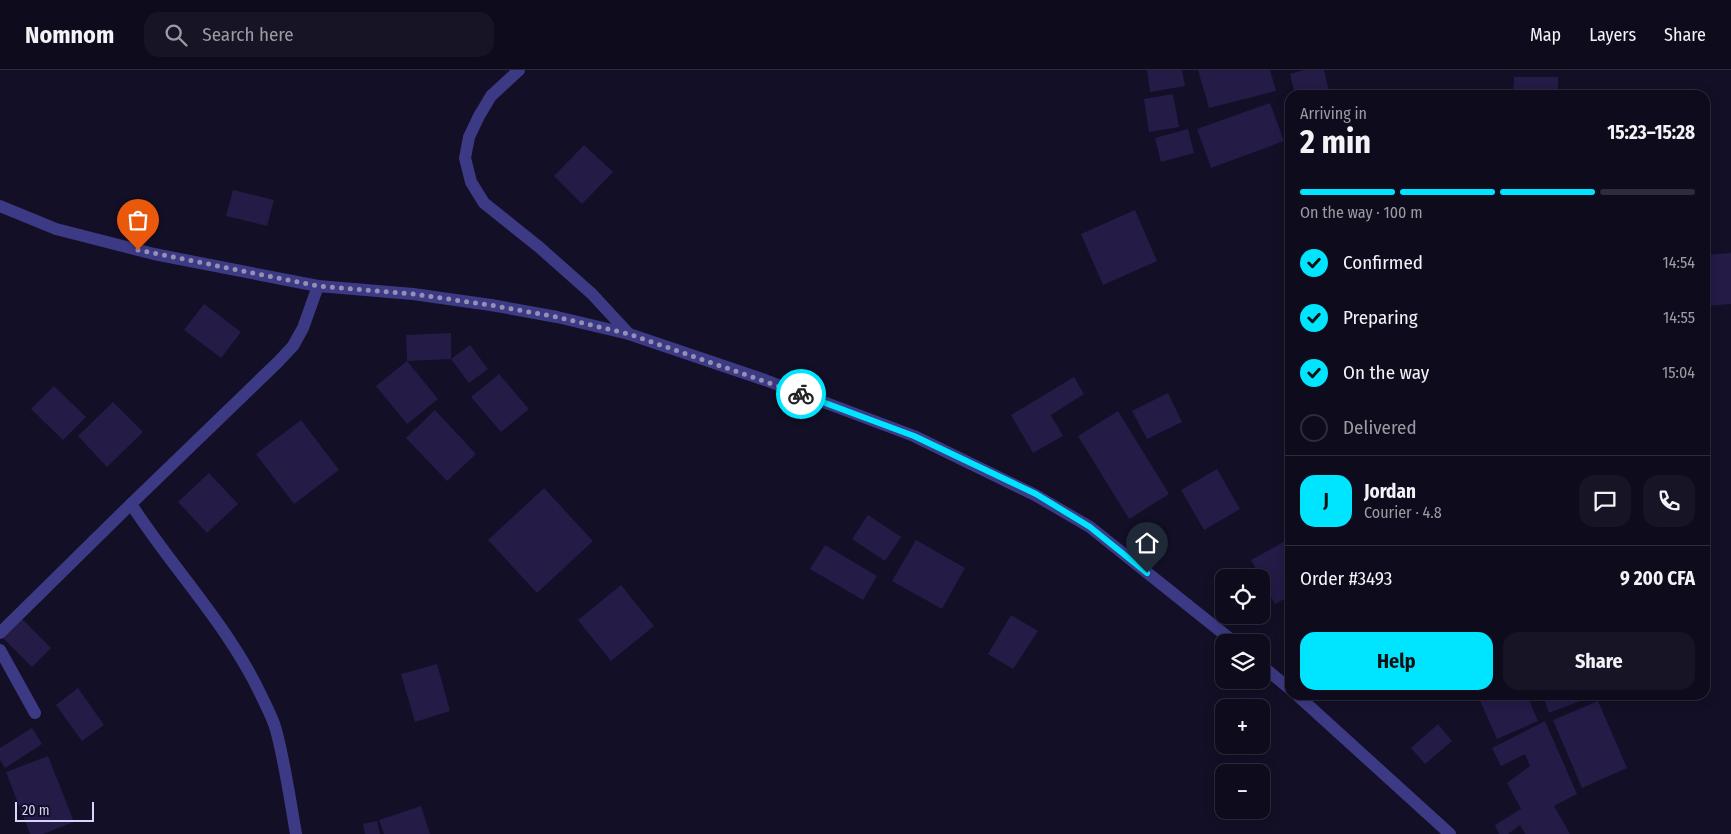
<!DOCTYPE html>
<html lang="en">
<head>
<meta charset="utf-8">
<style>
	:root { --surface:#0e0b1c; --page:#171425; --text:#f1f3f6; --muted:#9b9ba3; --line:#2e2b3b; --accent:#00e5ff }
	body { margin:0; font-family:"Fira Sans Condensed",sans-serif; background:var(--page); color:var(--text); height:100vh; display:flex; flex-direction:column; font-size:19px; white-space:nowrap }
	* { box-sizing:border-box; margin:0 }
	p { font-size:16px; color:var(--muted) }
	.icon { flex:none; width:28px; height:28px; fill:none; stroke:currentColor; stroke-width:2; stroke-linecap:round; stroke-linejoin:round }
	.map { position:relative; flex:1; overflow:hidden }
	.details { position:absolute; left:1285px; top:20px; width:425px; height:610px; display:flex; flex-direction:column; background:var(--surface); border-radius:15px; box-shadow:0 2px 12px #0003,0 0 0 1px var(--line) }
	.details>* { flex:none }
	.buttons { position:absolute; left:1215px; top:499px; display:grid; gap:10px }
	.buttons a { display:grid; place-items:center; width:55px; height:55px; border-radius:10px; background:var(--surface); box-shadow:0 2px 12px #0003,0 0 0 1px var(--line); font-size:25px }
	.scale { position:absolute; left:15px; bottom:12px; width:79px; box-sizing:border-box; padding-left:5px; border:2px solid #d9d4ff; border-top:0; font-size:14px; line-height:18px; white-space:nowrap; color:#d9d4ff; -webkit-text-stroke:4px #130f26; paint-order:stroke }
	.pin { position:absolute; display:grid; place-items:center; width:42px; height:42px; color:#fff; margin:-51px -21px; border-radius:50% 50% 50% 0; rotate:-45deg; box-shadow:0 0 5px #0007 }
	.pin .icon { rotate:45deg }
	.courier { position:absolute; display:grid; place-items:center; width:50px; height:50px; margin:-25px; border:4px solid #00e5ff; border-radius:50%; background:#fff; color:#222; box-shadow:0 1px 6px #0007 }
	.summary em { font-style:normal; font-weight:700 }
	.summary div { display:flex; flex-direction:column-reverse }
	.summary { display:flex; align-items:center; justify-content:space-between; height:85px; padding:0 15px }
	h1 { font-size:32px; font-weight:700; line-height:38px }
	.bar { display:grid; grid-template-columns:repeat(4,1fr); gap:8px 5px; align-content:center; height:60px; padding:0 15px }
	.bar i { height:6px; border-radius:4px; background:var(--line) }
	.bar .active { background:var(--accent) }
	.bar p { grid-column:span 4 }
	.line { display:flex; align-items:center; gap:12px; padding:0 15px; border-top:1px solid var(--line) }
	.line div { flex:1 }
	.round { display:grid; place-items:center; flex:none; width:52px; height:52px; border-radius:15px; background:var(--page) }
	ol { padding:0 15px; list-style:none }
	li { display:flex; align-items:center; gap:15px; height:55px }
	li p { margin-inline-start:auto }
	li .icon { padding:5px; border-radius:50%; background:var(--accent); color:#111; stroke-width:4 }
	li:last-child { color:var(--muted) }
	li i { width:28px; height:28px; border:2px solid var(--line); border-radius:50% }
	.primary-button { display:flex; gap:10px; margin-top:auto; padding:10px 15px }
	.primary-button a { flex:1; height:58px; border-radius:15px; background:var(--accent); color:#111; font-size:20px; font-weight:700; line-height:58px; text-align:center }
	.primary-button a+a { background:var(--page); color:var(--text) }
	header { display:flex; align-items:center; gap:30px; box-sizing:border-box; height:70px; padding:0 25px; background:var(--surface); border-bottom:1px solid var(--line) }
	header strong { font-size:24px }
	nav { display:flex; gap:28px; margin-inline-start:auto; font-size:18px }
	.search { width:350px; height:45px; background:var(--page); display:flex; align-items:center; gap:12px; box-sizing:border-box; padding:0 18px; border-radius:15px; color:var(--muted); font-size:19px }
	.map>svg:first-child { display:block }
	.building { fill:#241b47 }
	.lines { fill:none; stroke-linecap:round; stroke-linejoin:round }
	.minor { stroke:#3d3a85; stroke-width:12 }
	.done { stroke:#948fb3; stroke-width:5; stroke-dasharray:0 9 }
	.route { stroke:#00e5ff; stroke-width:6 }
</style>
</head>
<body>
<header>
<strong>Nomnom</strong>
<div class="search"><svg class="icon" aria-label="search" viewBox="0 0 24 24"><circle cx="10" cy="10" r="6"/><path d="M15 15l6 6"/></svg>Search here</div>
<nav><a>Map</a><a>Layers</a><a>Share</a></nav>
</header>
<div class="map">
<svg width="1731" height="764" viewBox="0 0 1731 764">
	<rect width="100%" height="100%" fill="#130f26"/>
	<g class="building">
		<polygon points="1147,0 1182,0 1185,16 1150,22"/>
		<polygon points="1198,0 1270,0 1276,21 1209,38"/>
		<polygon points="1304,0 1324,0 1330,25 1295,25 1290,4"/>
		<polygon points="1514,7 1558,7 1558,25 1513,25"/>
		<polygon points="1173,24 1179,57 1149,62 1144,29"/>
		<polygon points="1270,33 1284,71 1211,98 1197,59"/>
		<polygon points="1188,59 1194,83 1161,92 1155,68"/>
		<polygon points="584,75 613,102 582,134 554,106"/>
		<polygon points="233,120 274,130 267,156 226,146"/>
		<polygon points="1135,140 1157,191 1103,215 1081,164"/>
		<polygon points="1731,183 1731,234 1705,236 1705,185"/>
		<polygon points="204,234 241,262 221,288 184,260"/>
		<polygon points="1290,247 1290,264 1284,250"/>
		<polygon points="451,263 451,289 470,275 488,299 469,313 451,289 407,291 406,265"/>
		<polygon points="407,291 438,329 407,354 376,316"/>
		<polygon points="499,304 529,339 501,362 471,327"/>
		<polygon points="1074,307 1084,324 1051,345 1048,340 1063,366 1033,383 1011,345"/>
		<polygon points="54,316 86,347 63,370 31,339"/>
		<polygon points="1168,323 1182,352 1147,369 1132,341"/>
		<polygon points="113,332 143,362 107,397 78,366"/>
		<polygon points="435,340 476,384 447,411 406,368"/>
		<polygon points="1118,341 1169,424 1129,449 1078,366"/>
		<polygon points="301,350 339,400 294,434 256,384"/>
		<polygon points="1217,399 1240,439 1204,460 1181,420"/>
		<polygon points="209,403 238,434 207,463 178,432"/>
		<polygon points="544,418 593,471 537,523 488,470"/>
		<polygon points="868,445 901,467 885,491 852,469"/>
		<polygon points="1289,469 1290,471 1290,526 1275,534 1251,490"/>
		<polygon points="916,470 965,498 942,539 892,511"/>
		<polygon points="825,475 877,506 863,530 810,499"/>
		<polygon points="621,515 654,556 611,591 578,550"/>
		<polygon points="1011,545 1038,561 1013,599 988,584"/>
		<polygon points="22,549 51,578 32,597 3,568"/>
		<polygon points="437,594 450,641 415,652 401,604"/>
		<polygon points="78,618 104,655 82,671 56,635"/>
		<polygon points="1479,625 1527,625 1538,651 1497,669 1478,626"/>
		<polygon points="1543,625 1584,625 1585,629 1549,643"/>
		<polygon points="1598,631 1627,698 1582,718 1553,650"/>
		<polygon points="1545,651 1577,724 1554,736 1570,764 1525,764 1520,755 1508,764 1499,764 1495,755 1521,739 1507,713 1530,696 1525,684 1501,696 1492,678"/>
		<polygon points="1438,654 1452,671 1425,694 1411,678"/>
		<polygon points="32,658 42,674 5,698 0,690 0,678"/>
		<polygon points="48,686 74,752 43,764 30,764 6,702"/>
		<polygon points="421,736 430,764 384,764 379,750"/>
		<polygon points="377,751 380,764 365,764 363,754"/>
	</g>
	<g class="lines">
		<g class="minor">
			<polyline points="519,0 491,26 479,46 469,67 465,88 471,112 484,133 539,177 592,224 629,264"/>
			<polyline points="0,136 56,159 154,184 318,216 413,224 491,235 557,247 629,264 765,310 914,366 1035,425 1090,457 1234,572"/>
			<polyline points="0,563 131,434"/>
			<polyline points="0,580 35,643"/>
			<polyline points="1261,595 1290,619"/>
			<polyline points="1297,625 1450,764"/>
			<path d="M296,764c-6,-34 -11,-71 -20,-104 -3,-12 -10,-24 -15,-35 -33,-70 -88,-126 -130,-191l147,-142 15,-16 10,-18 15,-42"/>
		</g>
	</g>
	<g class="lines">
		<polyline class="done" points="138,180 318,216 413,224 490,235 557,247 629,264 801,324"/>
		<polyline class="route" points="801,324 914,366 1036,424 1090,457 1147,503"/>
	</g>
</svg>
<div class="buttons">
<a><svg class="icon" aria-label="locate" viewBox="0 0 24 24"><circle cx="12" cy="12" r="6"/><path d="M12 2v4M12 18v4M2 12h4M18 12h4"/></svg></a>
<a><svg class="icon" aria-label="layers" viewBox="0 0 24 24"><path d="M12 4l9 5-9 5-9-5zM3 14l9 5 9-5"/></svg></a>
<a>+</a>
<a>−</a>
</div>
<div class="scale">20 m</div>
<div class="pin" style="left:138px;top:180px;background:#ea580c"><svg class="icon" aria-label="bag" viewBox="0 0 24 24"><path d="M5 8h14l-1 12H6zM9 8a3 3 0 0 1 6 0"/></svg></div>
<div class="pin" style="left:1147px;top:503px;background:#1f2937"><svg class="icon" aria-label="home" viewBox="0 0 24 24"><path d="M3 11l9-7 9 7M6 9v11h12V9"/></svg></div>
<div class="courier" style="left:801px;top:324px"><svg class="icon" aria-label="bike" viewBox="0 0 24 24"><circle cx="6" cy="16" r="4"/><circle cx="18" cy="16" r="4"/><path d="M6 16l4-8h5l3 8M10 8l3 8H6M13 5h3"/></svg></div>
<section class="details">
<div class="summary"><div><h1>2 min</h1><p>Arriving in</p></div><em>15:23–15:28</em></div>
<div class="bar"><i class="active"></i><i class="active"></i><i class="active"></i><i></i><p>On the way · 100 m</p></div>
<ol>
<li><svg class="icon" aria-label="check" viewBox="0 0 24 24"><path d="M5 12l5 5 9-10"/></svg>Confirmed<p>14:54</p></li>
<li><svg class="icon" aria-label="check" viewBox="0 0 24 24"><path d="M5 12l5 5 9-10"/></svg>Preparing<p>14:55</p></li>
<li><svg class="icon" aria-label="check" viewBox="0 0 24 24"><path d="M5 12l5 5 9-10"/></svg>On the way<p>15:04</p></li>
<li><i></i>Delivered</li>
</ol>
<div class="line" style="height:90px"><b class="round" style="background:var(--accent);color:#111">J</b><div><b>Jordan</b><p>Courier · 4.8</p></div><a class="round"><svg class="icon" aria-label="chat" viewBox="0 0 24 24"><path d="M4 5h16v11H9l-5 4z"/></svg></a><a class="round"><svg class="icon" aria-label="phone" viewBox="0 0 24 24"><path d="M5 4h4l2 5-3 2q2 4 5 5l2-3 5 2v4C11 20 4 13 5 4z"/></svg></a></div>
<div class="line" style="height:65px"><div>Order #3493</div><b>9 200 CFA</b></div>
<div class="primary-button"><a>Help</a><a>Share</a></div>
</section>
</div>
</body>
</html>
